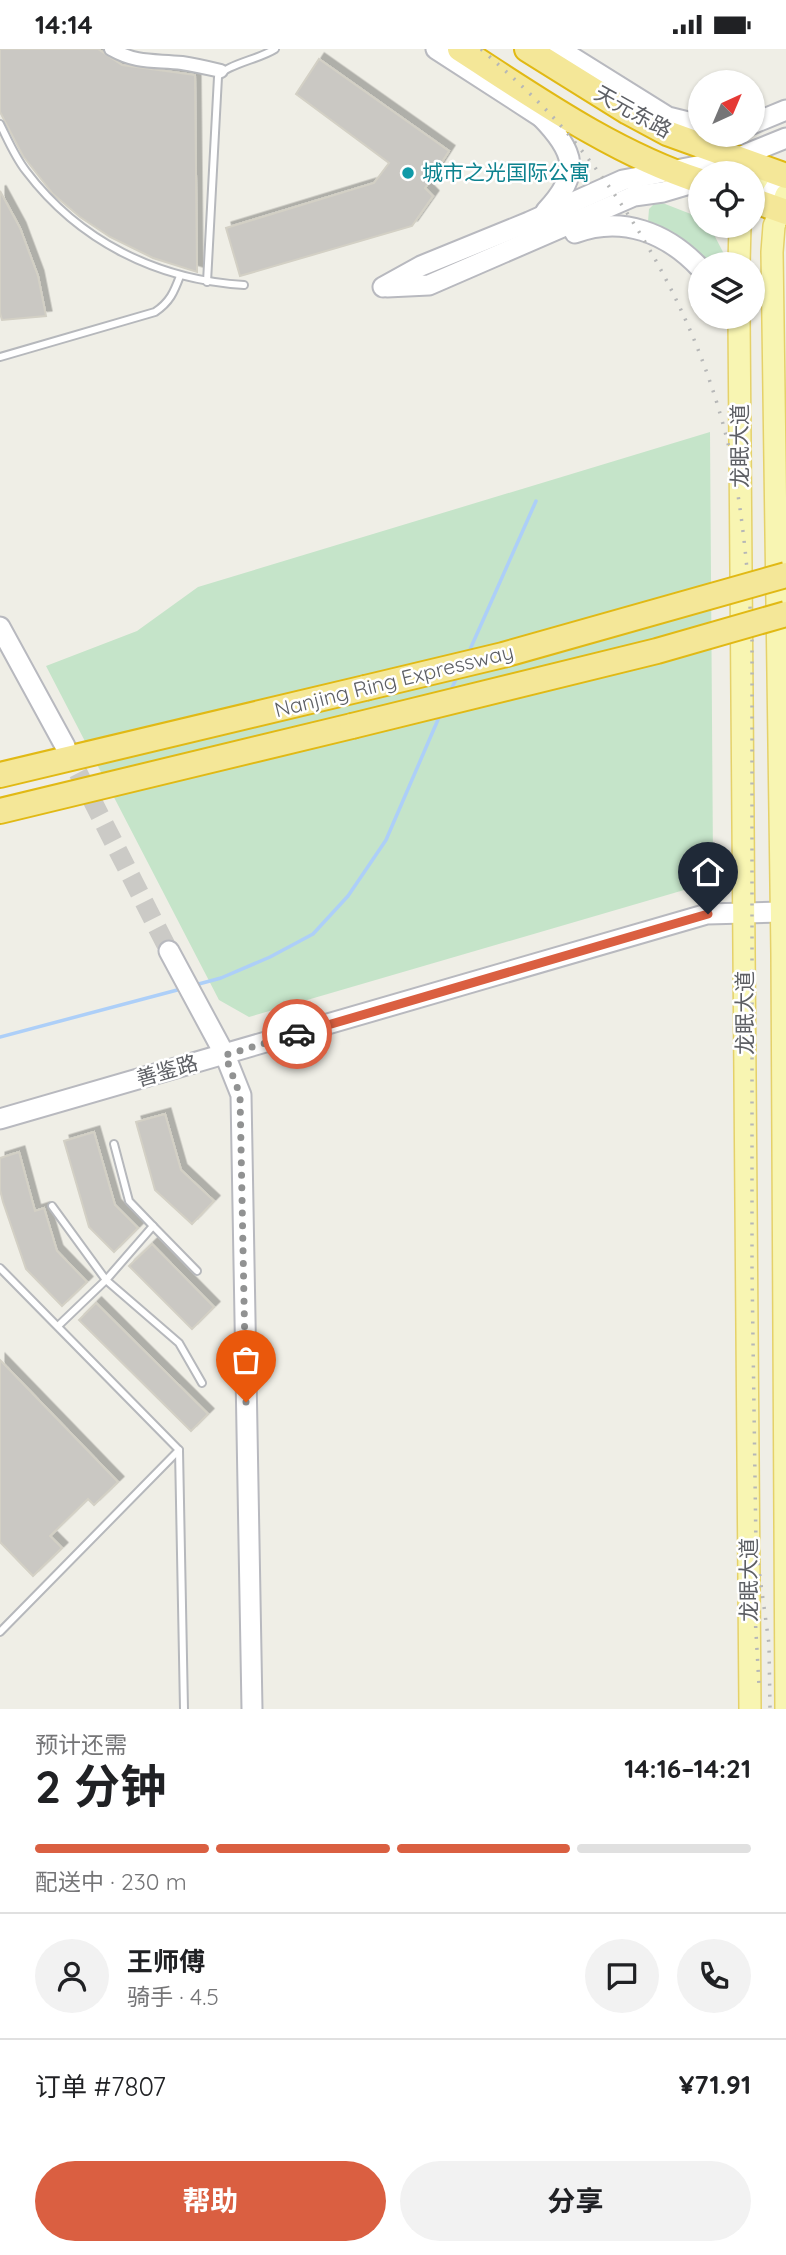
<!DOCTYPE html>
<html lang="zh">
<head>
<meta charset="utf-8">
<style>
	:root { --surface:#fff; --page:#f2f2f2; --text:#202124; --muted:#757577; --line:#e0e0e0; --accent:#da5f41 }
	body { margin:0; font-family:Quicksand,"Noto Sans SC",sans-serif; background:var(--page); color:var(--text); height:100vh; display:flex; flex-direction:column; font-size:26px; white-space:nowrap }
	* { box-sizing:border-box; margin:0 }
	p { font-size:23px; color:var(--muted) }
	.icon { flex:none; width:38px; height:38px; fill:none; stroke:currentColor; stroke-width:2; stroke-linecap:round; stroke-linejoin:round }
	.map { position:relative; height:1660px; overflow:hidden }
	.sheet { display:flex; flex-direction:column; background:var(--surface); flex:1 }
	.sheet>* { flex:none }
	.needle { width:46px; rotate:44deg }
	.controls { position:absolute; left:688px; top:21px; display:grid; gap:14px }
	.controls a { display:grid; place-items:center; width:77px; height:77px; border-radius:50%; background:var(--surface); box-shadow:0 2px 5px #0004; font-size:35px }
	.pin { position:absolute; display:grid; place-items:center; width:60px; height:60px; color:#fff; margin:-72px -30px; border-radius:50% 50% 50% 0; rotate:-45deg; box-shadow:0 0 7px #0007 }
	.pin .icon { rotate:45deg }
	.courier { position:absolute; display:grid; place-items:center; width:70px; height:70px; margin:-35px; border:5px solid #da5f41; border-radius:50%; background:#fff; color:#222; box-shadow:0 2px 9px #0007 }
	.overview em { font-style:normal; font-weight:700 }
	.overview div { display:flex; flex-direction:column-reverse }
	.overview { display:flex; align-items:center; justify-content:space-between; height:119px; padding:0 35px }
	h1 { font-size:46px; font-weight:700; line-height:52px }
	.bar { display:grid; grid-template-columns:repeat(4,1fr); gap:10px 7px; align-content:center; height:84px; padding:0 35px }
	.bar i { height:9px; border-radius:5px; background:var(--line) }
	.bar .on { background:var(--accent) }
	.bar p { grid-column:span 4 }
	.line { display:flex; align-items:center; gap:18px; padding:0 35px; border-top:2px solid var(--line) }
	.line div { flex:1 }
	.round { display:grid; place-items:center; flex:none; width:74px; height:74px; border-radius:37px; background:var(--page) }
	.primary-button { display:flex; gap:14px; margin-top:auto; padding:14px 35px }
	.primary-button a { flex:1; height:80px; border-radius:42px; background:var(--accent); color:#fff; font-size:28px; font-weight:700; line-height:80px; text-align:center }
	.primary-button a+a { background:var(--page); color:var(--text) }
	.status { display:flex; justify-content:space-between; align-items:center; height:49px; padding:0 35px; background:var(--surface); direction:ltr }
	.status svg { height:19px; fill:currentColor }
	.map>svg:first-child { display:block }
	.green { fill:#c5e4c9 }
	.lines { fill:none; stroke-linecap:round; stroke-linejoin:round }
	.stream { stroke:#adcff8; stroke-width:3.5 }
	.building { fill:#cac8c3; stroke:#d3d0c5; stroke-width:2; filter:url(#shadow) }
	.secondary-tunnel { stroke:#cbcac6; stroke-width:19; stroke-dasharray:19 10; stroke-linecap:butt }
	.lane-casing { stroke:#b6b8bc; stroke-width:10 }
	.street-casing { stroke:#b6b8bc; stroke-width:16 }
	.secondary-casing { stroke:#b8b9bf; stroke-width:23 }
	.primary-casing { stroke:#e5d169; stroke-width:24 }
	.highway-casing { stroke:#e1b914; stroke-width:28 }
	.lane { stroke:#fff; stroke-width:6 }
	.street { stroke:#fff; stroke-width:12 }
	.secondary { stroke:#fff; stroke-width:19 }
	.primary { stroke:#f8f5b2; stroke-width:21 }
	.highway { stroke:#f4e798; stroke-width:24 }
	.rail { stroke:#b6b7b7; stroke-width:3.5; stroke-dasharray:2 9; stroke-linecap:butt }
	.highway-bridge-casing { stroke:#e1b914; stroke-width:28; stroke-linecap:butt }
	.highway-bridge { stroke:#f4e798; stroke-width:24 }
	.done { stroke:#919292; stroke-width:7; stroke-dasharray:0 12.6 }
	.route { stroke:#da5f41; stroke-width:9 }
	.culture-dot { fill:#0f9aa8; stroke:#fff; stroke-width:2.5 }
	.labels { text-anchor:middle; stroke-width:5; stroke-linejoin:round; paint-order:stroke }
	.street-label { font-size:21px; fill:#5e6065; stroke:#fff }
	.culture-label { font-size:21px; fill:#0d838f; stroke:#fff; text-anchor:start }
</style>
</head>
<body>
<div class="status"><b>14:14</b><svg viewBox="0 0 49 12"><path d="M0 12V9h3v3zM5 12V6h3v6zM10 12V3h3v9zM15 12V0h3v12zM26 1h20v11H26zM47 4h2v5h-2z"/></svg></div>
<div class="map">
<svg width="786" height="1660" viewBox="0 0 786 1660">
	<defs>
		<filter id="shadow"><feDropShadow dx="5.5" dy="-5.5" stdDeviation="0" flood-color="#0004"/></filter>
	</defs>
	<rect width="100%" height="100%" fill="#efeee6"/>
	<g class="green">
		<polygon points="660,153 696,167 700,170 700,177 710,178 724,205 721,215 707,215 653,178 648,173 649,160 654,155"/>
		<polygon points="710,383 713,813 691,839 249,968 219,951 46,617 137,582 198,538"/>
	</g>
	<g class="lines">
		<g class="stream">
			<polyline points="468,605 536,452"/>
			<polyline points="450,643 457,628"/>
			<polyline points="195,936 221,929 270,908 313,885 348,847 386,791 440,666"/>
			<polyline points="0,988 181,940"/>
		</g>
	</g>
	<g class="building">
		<polygon points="0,0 98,0 122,16 195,26 197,223 153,209 110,188 80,168 53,145 23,107 0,63"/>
		<polygon points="319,10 449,102 425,139 433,147 412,177 240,227 226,179 374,134 389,114 296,45"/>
		<polygon points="0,142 20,179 38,227 46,267 2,271 0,264"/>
		<polygon points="165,1065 181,1121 214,1152 192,1175 155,1141 136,1073"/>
		<polygon points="94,1083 115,1156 138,1179 114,1203 89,1178 64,1092"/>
		<polygon points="19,1103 35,1162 44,1159 57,1202 87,1233 62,1257 26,1220 3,1153 0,1141 0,1109"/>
		<polygon points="152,1195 214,1258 192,1280 129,1217"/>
		<polygon points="96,1254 208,1365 191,1382 79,1271"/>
		<polygon points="0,1311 118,1433 94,1456 88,1450 50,1487 62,1499 33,1527 0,1493"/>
	</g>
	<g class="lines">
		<polyline class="secondary-tunnel" points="65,698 169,902"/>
		<defs>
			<g id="lane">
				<path d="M0,75c8,16 15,33 26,47 53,70 131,109 218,114"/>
				<path d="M207,233l11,-205c6,-12 42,-18 57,-28"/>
				<path d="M0,308l155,-45c15,-10 19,-20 25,-36"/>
				<polyline points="52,1157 106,1231 179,1294 202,1334"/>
				<polyline points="153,1177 197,1222"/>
				<polyline points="0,1219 179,1401 0,1583"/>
				<polyline points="58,1277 106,1231 153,1177 129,1152 114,1095"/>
				<polyline points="179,1401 184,1660"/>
			</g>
			<path id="street" d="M111,0c27,15 43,11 71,14 13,2 26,5 39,8"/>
			<g id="secondary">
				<polyline points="436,0 541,68 568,73"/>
				<polyline points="559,0 668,68 700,76"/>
				<path d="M541,68c34,35 41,56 5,94"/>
				<polyline points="752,75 786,61"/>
				<polyline points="752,136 786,143"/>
				<path d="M575,184c47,-18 92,0 125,35"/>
				<polyline points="383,238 421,217 529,173 623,131 734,110 786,89"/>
				<polyline points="387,238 429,236 634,147 663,143 700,132"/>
				<polyline points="0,578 65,697"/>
				<polyline points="169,902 225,1006 241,1046 252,1660"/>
				<polyline points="0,1070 707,865 781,863"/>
			</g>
			<g id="primary">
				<polyline points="752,138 764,119"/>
				<polyline points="739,215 740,177"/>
				<polyline points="739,268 750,1660"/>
				<polyline points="786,1660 782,905 772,203 774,177 786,146"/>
			</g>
			<g id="highway">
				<path d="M460,0c76,49 154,104 240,132"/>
				<polyline points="527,0 628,63 667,84 786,127"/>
				<polyline points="752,151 786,163"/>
				<polyline points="0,726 365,639"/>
				<polyline points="0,762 352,677"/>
			</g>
		</defs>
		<use href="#lane" class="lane-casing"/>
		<use href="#street" class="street-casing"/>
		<use href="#secondary" class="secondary-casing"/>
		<use href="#primary" class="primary-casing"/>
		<use href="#highway" class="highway-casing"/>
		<use href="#lane" class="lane"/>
		<use href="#street" class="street"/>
		<use href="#secondary" class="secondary"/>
		<use href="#primary" class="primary"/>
		<use href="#highway" class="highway"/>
		<g class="rail">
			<path d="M481,0c30,27 61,54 87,85 81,95 142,214 166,337 10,56 15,112 18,169v630l4,277 13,97 1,65"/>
			<polyline points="755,1566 759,1636"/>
		</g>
		<defs>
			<g id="highway-bridge">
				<polyline points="365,639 503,606 786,526"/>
				<polyline points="352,677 657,602 786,565"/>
			</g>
		</defs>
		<use href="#highway-bridge" class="highway-bridge-casing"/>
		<use href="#highway-bridge" class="highway-bridge"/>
	</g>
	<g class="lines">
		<polyline class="done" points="246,1353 240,1046 225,1006 297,985"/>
		<polyline class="route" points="297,985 708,865"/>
	</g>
	<circle class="culture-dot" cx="408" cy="124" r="7"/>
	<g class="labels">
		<g class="street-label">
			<text transform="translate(633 63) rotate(29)" y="7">天元东路</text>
			<text transform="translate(740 397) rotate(-90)" y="7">龙眠大道</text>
			<text transform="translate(394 632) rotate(-14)" y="7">Nanjing Ring Expressway</text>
			<text transform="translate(745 964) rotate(-90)" y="7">龙眠大道</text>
			<text transform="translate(167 1022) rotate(-16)" y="7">善鉴路</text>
			<text transform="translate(749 1531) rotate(-90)" y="7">龙眠大道</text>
		</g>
		<g class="culture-label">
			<text x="422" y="131">城市之光国际公寓</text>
		</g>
	</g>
</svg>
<div class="controls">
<a><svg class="needle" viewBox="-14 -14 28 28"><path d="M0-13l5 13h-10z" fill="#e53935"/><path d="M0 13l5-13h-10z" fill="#757577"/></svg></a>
<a><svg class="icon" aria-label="locate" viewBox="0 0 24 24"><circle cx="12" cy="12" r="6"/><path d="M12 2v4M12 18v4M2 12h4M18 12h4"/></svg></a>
<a><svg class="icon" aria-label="layers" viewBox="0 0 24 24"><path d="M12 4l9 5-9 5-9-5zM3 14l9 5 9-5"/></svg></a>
</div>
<div class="pin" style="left:246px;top:1353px;background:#ea580c"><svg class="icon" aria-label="bag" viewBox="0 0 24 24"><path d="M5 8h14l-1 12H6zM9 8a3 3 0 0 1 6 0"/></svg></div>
<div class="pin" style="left:708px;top:865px;background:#1f2937"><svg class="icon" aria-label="home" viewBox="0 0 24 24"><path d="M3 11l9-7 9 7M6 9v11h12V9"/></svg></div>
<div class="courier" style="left:297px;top:985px"><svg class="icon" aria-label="car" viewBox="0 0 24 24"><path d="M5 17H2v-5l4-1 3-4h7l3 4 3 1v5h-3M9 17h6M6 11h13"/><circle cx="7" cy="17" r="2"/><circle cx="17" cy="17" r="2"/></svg></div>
</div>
<section class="sheet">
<div class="overview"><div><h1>2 分钟</h1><p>预计还需</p></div><em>14:16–14:21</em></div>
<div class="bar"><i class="on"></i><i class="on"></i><i class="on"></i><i></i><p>配送中 · 230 m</p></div>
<div class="line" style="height:126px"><a class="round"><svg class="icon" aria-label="person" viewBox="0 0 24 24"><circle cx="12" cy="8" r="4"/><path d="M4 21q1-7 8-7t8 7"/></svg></a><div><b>王师傅</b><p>骑手 · 4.5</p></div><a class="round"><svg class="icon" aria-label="chat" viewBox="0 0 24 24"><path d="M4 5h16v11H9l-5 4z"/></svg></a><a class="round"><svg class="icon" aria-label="phone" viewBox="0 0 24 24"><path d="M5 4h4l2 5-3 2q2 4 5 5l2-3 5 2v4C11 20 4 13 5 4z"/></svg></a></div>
<div class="line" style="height:91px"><div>订单 #7807</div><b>¥71.91</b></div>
<div class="primary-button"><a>帮助</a><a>分享</a></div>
</section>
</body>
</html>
